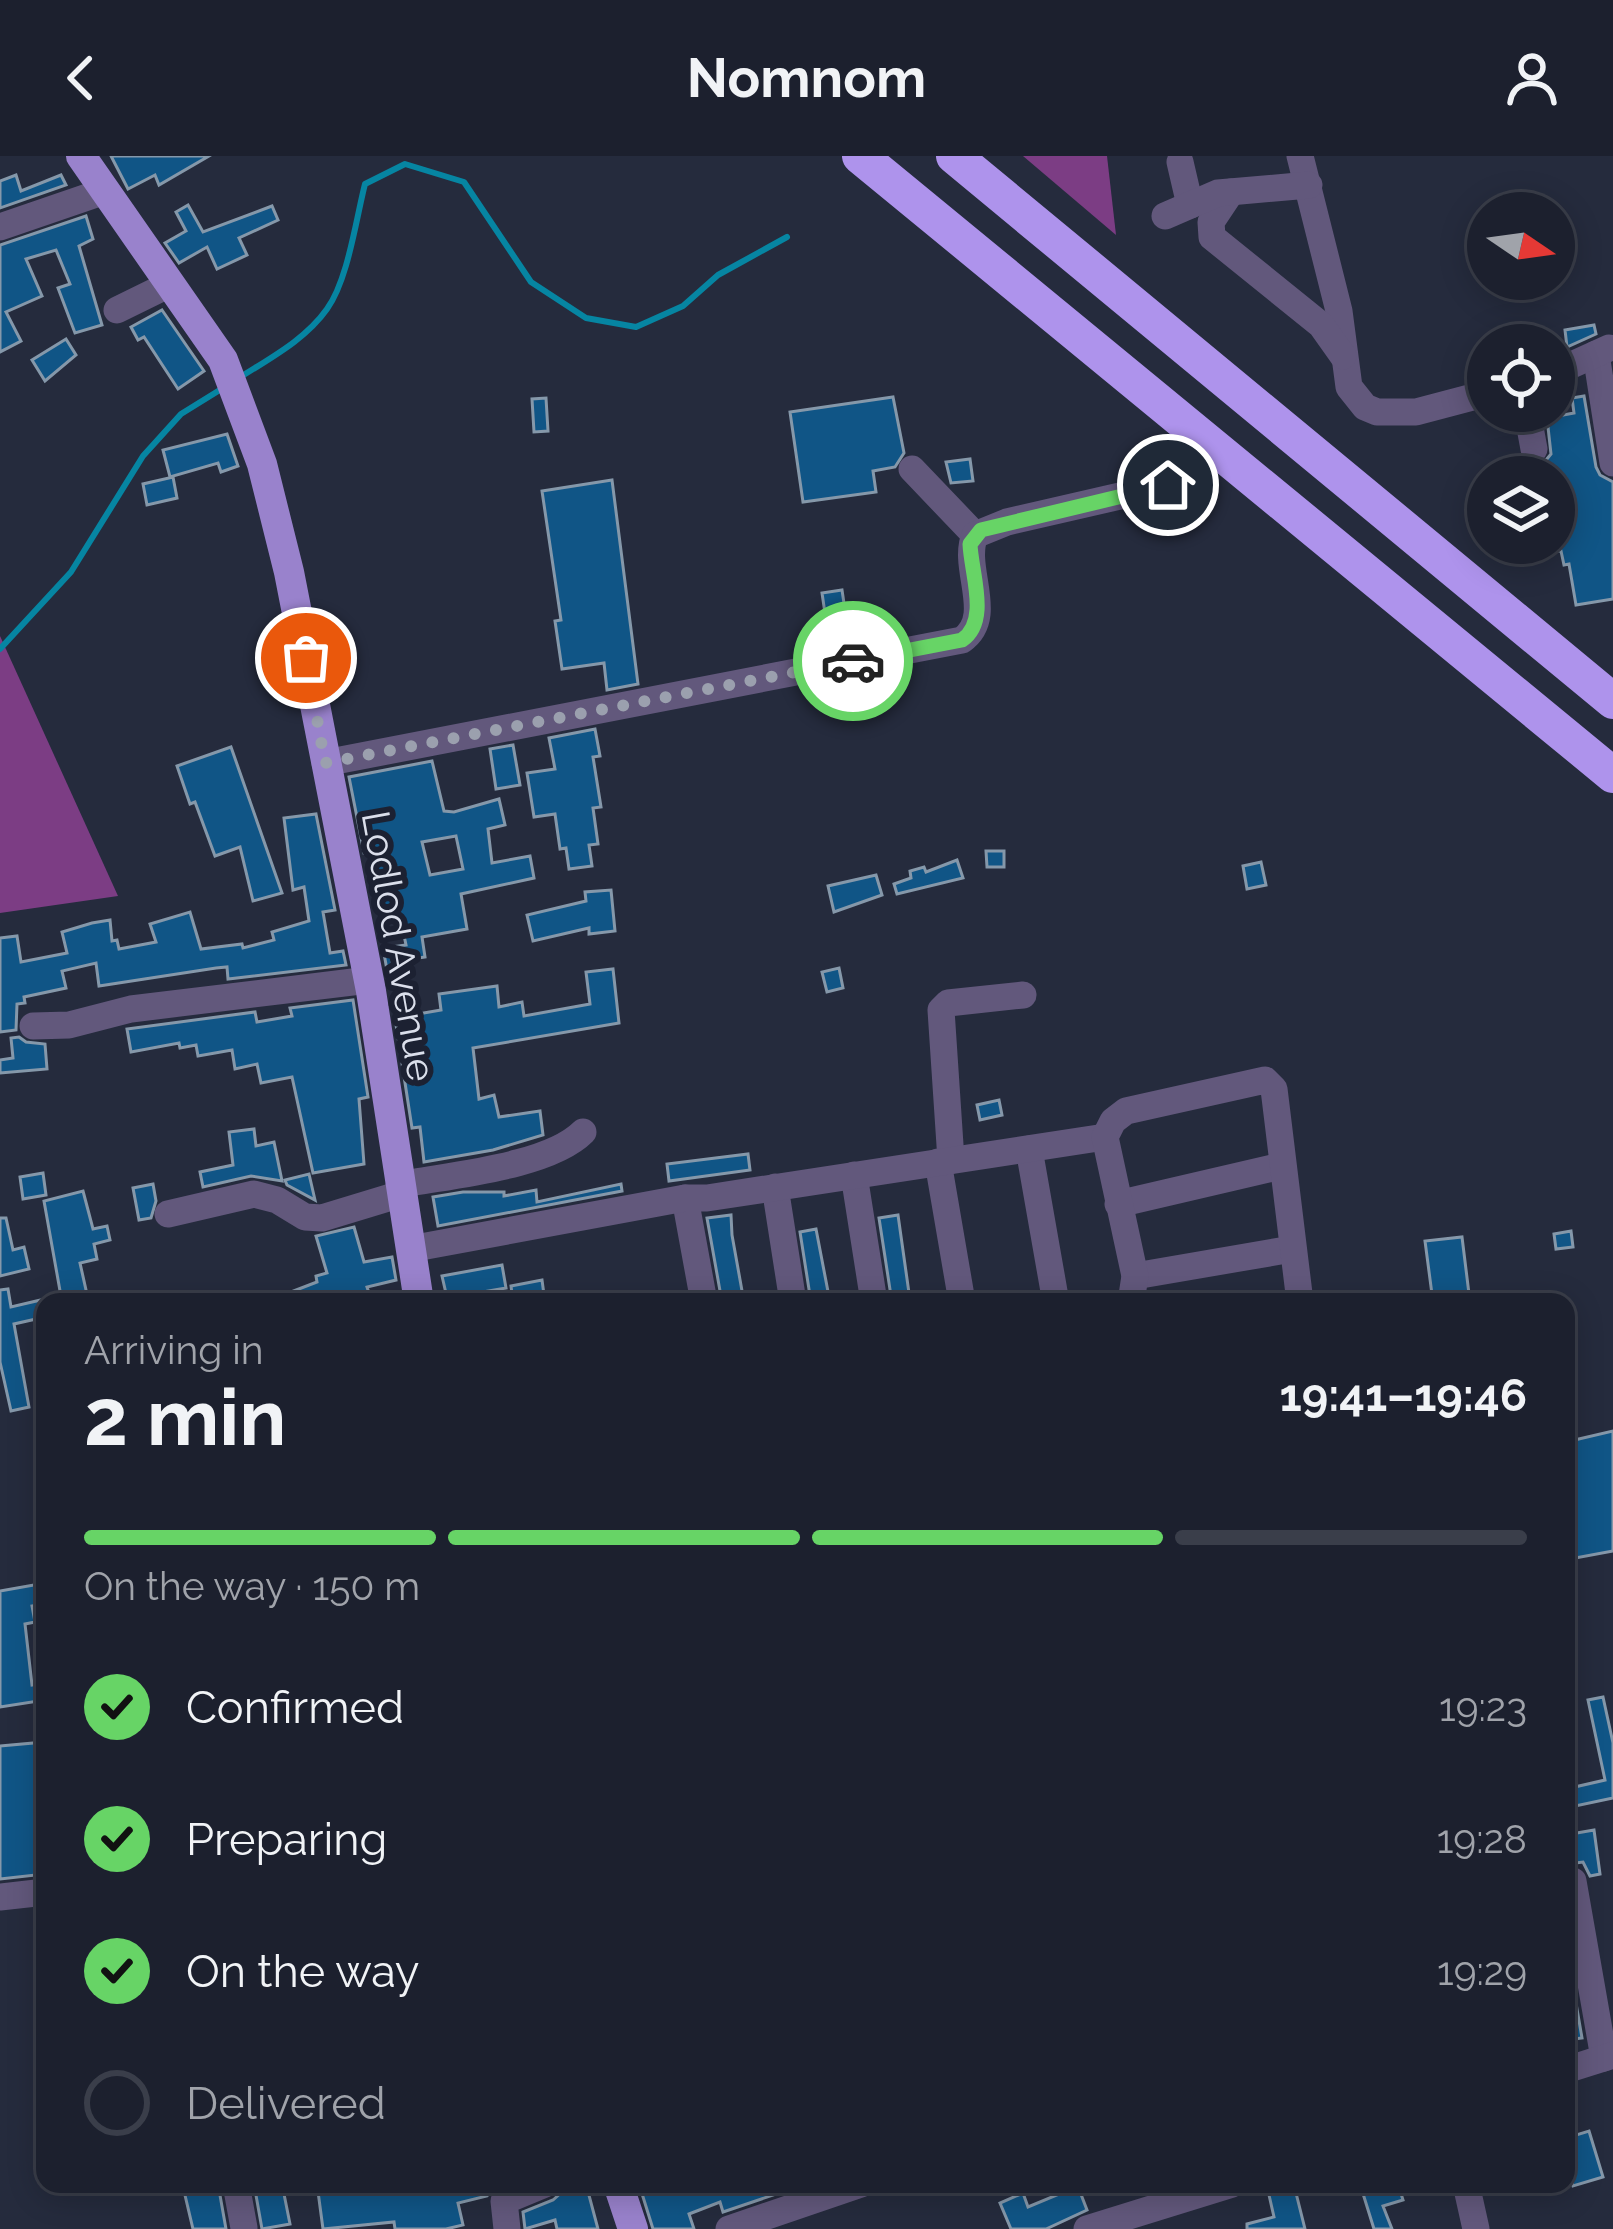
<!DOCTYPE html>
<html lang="en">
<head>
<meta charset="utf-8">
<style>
	:root { --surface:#1c202e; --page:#252836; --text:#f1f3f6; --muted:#a0a3aa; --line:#3a3e4a; --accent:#67d466 }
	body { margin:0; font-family:Raleway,sans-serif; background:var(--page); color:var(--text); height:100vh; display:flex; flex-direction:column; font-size:45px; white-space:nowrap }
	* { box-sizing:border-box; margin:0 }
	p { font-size:39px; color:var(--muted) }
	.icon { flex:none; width:66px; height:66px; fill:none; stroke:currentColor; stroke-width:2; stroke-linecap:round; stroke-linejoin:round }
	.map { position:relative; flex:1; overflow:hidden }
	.side { position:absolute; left:36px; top:1137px; width:1539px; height:900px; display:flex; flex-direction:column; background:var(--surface); border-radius:24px; box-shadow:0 6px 30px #0003,0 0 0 3px var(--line) }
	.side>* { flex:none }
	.needle { width:78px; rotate:103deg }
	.buttons { position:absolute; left:1467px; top:36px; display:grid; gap:24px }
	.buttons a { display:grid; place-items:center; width:108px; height:108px; border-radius:50%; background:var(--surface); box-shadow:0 6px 30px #0003,0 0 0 3px var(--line); font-size:60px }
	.pin { position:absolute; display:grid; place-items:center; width:102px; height:102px; color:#fff; margin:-51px; border:6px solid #fff; border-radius:50%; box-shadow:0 3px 12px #0007 }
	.courier { position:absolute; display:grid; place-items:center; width:120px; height:120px; margin:-60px; border:9px solid #67d466; border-radius:50%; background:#fff; color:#222; box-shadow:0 3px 15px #0007 }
	.headline em { font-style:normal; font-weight:700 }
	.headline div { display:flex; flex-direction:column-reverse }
	.headline { display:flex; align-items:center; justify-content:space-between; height:204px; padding:0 48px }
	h1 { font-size:78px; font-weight:700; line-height:90px }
	.bar { display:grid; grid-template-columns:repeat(4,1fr); gap:18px 12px; align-content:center; height:144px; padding:0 48px }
	.bar i { height:15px; border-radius:9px; background:var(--line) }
	.bar .current { background:var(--accent) }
	.bar p { grid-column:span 4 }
	ol { padding:0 48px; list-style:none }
	li { display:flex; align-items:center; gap:36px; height:132px }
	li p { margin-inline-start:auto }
	li .icon { padding:12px; border-radius:50%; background:var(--accent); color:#111; stroke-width:4 }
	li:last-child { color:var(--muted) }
	li i { width:66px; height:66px; border:6px solid var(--line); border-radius:50% }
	header { display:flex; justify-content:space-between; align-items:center; height:156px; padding:0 48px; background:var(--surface); font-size:54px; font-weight:700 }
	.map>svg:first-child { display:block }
	.forest { fill:#7c3d84 }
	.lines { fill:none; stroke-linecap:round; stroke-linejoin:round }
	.stream { stroke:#0685a2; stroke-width:6 }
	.building { fill:#105586; stroke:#8598aa; stroke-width:3; fill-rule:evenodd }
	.minor { stroke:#62587c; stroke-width:27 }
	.major { stroke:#9982cc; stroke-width:30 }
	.highway { stroke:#ae93ec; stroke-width:36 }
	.done { stroke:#9ba0ae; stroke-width:12; stroke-dasharray:0 21.6 }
	.route { stroke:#67d466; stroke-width:15 }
	.labels { text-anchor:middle; stroke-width:12; stroke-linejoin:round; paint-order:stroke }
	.street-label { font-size:39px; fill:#dbdfeb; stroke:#1c2132 }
</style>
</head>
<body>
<header><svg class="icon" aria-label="back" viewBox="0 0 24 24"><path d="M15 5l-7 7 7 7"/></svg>Nomnom<svg class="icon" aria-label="person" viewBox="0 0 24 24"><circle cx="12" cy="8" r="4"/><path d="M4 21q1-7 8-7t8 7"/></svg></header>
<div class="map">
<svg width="1613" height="2073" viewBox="0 0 1613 2073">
	<rect width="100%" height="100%" fill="#252b3d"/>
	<g class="forest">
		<polygon points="1023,0 1107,0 1116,79"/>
		<polygon points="0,480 118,740 0,757"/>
	</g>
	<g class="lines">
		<g class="stream">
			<path d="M239,222c31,-20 66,-38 88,-69 21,-29 29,-90 38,-125l40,-20 59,18 67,100 55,36 50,9 47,-21 35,-31 69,-38"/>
			<polyline points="0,493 71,416 143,300 181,258 223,232"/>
		</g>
	</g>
	<g class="building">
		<polygon points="111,0 209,0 159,29 155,19 128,33"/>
		<polygon points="16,19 21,35 61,19 66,29 0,52 0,25"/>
		<polygon points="188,49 203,76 272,50 278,64 239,82 247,99 217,113 207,91 179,107 165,87 186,75 176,56"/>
		<polygon points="86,60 93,83 79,90 102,169 75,177 58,132 70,128 56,94 26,103 42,140 6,156 21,185 0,196 0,89"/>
		<polygon points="162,154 204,215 178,233 144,181 138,184 131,171"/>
		<polygon points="1594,169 1596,178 1567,191 1565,174"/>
		<polygon points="66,183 76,199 45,225 32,204"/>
		<polygon points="1584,240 1596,311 1600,319 1613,326 1613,443 1576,449 1569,408 1564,409 1561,395 1557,395 1554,321 1544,321 1542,309 1551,298 1547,262 1574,257 1572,242"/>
		<polygon points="893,241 904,297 895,311 873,315 876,336 803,346 790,256"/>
		<polygon points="546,242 548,275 534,276 532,243"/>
		<polygon points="227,278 238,310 221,316 218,307 170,321 163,294"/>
		<polygon points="970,303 973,325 951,327 946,306"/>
		<polygon points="173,321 177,342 147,349 143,328"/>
		<polygon points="612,324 638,528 607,534 604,507 562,513 555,465 561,464 542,335"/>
		<polygon points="842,434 850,487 830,491 822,437"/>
		<polygon points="595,573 600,600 593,601 601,651 593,652 598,688 589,689 592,710 569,713 566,692 560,693 555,658 534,661 527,617 555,613 549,582"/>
		<polygon points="513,589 520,629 496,633 490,593"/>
		<polygon points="231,591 282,737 253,745 240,691 215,700 195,646 190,648 177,610"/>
		<path d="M432,605l12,50 10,1 45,-13 6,26 -17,4 4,34 38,-7 4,22 -73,16 6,35 -45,8 3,20 -33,5 1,7 -6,1 -4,-22 23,-3 -8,-39 -19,5 -5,-19 7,-2 -7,-39 -10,2 -15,-76zM456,680l7,33 -33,6 -8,-33z"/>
		<polygon points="316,658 335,754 323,756 330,797 343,795 346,809 228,823 227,811 216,812 99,830 96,807 62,815 66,832 24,841 25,847 17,848 16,874 0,876 0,782 17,780 21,806 67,797 62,776 92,767 110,764 112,785 117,784 119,793 156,786 150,768 190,756 201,793 242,788 243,792 274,784 272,776 309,765 304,731 293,734 284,662"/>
		<polygon points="986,695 1004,695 1004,711 987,711"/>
		<polygon points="957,704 963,722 897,738 894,728 911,722 910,715 924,711 926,716"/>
		<polygon points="1261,706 1266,729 1247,733 1243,710"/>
		<polygon points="876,719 882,739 834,756 828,730"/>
		<polygon points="611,734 615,775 589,778 589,772 533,785 527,759 586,745 585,736"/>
		<polygon points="839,812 843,832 827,836 822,816"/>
		<polygon points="613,813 619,867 473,892 479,943 494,939 499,961 540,955 543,979 493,994 424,1006 420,971 412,972 395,862 441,854 439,838 497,830 499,851 522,846 524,860 590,848 586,816"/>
		<polygon points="353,844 368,941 359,943 364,1008 313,1017 292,921 261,927 257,908 235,913 232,894 198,900 196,889 180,892 179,887 131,896 127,873 255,856 257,866 292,860 290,852"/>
		<polygon points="19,881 26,886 45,888 47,913 0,917 0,904 13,902 11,882"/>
		<polygon points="999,944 1002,959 980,964 977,949"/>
		<polygon points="254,973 256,990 274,986 282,1025 251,1020 203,1031 200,1016 233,1009 229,976"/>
		<polygon points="748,998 750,1014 669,1025 667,1008"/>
		<polygon points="43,1017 46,1039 23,1043 20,1021"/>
		<polygon points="309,1018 315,1044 287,1029 285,1024"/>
		<polygon points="153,1028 156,1045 151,1062 139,1064 133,1032"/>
		<polygon points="621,1028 622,1035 438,1070 433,1041 463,1036 504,1036 504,1040 536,1034 537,1046"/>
		<polygon points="83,1035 93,1073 107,1070 110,1084 94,1088 97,1103 80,1107 88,1143 62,1146 44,1045"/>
		<polygon points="731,1059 732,1079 744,1146 722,1146 707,1062"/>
		<polygon points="898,1059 909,1137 891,1140 879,1062"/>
		<polygon points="0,1062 6,1062 13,1094 24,1091 29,1113 0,1120"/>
		<polygon points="354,1071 364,1106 392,1101 396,1124 367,1131 372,1146 265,1146 317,1126 316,1120 327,1117 316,1080"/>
		<polygon points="816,1073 830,1146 811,1146 800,1076"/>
		<polygon points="1571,1075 1573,1091 1556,1093 1554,1078"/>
		<polygon points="1462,1081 1470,1146 1433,1146 1425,1085"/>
		<polygon points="502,1109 506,1132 471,1138 472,1146 448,1146 442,1120"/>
		<polygon points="542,1124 545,1146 513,1146 511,1130"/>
		<polygon points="8,1133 11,1151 45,1143 45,1161 14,1168 29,1251 11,1255 0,1206 0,1134"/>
		<polygon points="1613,1275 1613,1395 1570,1403 1566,1286"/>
		<polygon points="45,1427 45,1448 32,1450 35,1466 25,1468 32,1529 45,1527 45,1544 0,1551 0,1435"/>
		<polygon points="1603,1541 1613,1587 1613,1642 1566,1652 1566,1633 1605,1624 1588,1544"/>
		<polygon points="45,1586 45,1718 0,1723 0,1590"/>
		<polygon points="1594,1674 1600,1718 1590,1720 1583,1706 1575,1707 1571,1678"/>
		<polygon points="1566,1789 1582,1882 1566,1884"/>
		<polygon points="1589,1975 1603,2021 1573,2030 1566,2007 1566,1982"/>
		<polygon points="201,2028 218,2028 226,2073 193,2073 184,2035"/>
		<polygon points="254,2028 282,2028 290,2068 262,2073"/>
		<polygon points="317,2028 409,2028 410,2033 432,2028 498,2028 487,2040 458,2047 463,2069 446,2073 395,2073 394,2066 323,2073"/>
		<polygon points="571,2028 586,2028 598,2073 557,2073 555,2064 525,2073 523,2056 553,2044"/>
		<polygon points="639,2028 783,2028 785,2035 723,2056 720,2046 689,2058 694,2073 653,2073"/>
		<polygon points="1053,2028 1077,2028 1087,2054 1046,2073 1011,2073 1000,2047 1023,2037 1028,2051 1057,2039"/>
		<polygon points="1360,2028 1398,2028 1403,2044 1383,2050 1392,2073 1374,2073"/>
		<polygon points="1295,2033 1305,2073 1247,2073 1247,2068 1274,2061 1269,2039"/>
	</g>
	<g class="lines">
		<g class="minor">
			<polyline points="1300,0 1339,155 1349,231 1365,251 1377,256 1416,256 1488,237"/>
			<polyline points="1180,6 1190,49"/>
			<polyline points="1231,36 1211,66 1212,81 1321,169 1343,200"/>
			<polyline points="1165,60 1218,37 1309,29"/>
			<polyline points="0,71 105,35"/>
			<polyline points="117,154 170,128"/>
			<polyline points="1596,198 1613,307"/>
			<polyline points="1554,217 1609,192"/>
			<polyline points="1527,255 1534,293"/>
			<polyline points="912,313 975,379"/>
			<path d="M325,607l637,-123c34,-24 -1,-72 13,-105l32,-13 161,-37"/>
			<polyline points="33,870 69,869 131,853 369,824"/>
			<polyline points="1029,993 1055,1141"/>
			<polyline points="951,1004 941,854 948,847 1023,839"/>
			<polyline points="938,1006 962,1146"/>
			<polyline points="854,1019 874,1146"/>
			<path d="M399,1029c50,-10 149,-18 184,-53"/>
			<polyline points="775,1031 793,1146"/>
			<polyline points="685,1042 704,1146"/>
			<polyline points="1118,1048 1281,1010"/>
			<polyline points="168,1058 254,1038 277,1044 305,1061 322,1062 401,1038"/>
			<polyline points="410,1093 685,1042 707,1042 1105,981"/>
			<polyline points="1135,1120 1292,1093"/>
			<polyline points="1131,1146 1135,1120 1105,981 1113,965 1126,955 1265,924 1274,933 1300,1146"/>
			<polyline points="1573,1725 1604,1902"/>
			<polyline points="0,1741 45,1736"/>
			<polyline points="1566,1914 1613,1899"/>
			<polyline points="236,2028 244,2072"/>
			<polyline points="1466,2028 1476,2073"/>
			<polyline points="507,2073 504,2045 545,2028"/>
			<polyline points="729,2073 861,2028"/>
			<polyline points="1087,2073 1232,2028"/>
		</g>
		<g class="major">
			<polyline points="81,0 223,204 262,308 289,416 371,835 419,1146"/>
			<polyline points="618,2028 633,2073"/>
		</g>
		<g class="highway">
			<polyline points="860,0 1613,619"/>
			<polyline points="954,0 1613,545"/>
		</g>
	</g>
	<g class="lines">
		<polyline class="done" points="306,502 325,607 853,505"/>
		<path class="route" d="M853,505l109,-21c28,-19 9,-67 8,-96l11,-14 187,-45"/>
	</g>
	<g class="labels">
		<g class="street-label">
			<text transform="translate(399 790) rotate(80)" y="14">Lodlod Avenue</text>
		</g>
	</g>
</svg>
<div class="buttons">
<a><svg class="needle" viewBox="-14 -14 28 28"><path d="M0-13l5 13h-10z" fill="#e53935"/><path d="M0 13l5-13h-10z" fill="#a0a3aa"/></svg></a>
<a><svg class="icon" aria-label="locate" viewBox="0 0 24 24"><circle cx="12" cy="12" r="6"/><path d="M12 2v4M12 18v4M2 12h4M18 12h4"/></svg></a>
<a><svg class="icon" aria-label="layers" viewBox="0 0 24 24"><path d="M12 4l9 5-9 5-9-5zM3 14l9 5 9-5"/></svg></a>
</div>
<div class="pin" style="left:306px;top:502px;background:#ea580c"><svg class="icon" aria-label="bag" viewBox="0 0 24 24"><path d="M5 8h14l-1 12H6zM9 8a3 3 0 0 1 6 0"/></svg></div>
<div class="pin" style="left:1168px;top:329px;background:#1f2937"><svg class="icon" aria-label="home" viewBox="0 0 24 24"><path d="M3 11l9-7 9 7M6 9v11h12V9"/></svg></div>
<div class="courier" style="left:853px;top:505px"><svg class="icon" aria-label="car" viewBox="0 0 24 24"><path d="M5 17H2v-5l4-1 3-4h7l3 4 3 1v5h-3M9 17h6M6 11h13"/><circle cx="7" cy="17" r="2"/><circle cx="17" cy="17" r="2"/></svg></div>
<section class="side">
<div class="headline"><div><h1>2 min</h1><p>Arriving in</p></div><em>19:41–19:46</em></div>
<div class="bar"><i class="current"></i><i class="current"></i><i class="current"></i><i></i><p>On the way · 150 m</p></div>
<ol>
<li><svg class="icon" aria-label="check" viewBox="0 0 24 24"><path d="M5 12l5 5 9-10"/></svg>Confirmed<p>19:23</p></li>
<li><svg class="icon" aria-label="check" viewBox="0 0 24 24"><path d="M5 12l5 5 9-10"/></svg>Preparing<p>19:28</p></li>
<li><svg class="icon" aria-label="check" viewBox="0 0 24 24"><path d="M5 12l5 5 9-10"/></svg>On the way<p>19:29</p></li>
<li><i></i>Delivered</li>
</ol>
</section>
</div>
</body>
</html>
